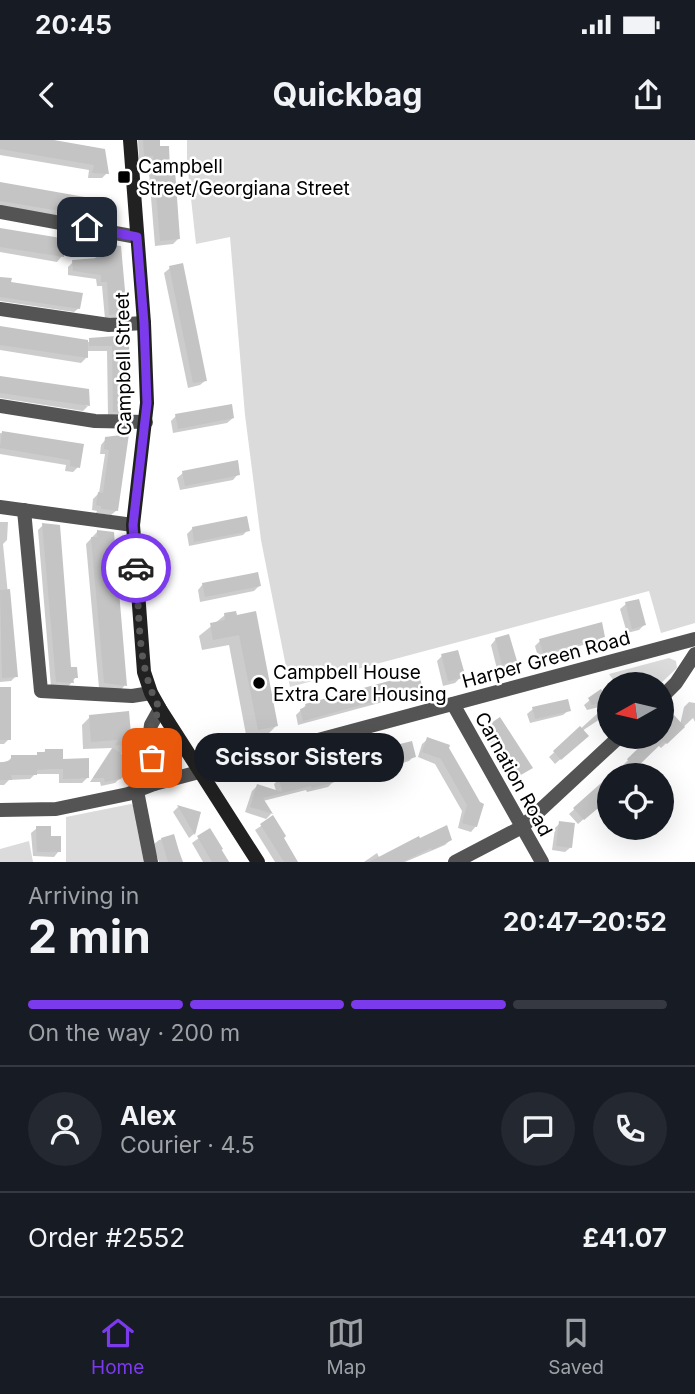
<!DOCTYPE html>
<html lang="en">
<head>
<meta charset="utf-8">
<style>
	:root { --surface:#171b24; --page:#242831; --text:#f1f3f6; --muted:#9ea1a6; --line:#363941; --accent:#7c3aed }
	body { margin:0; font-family:Inter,sans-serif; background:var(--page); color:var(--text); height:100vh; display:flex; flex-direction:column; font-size:26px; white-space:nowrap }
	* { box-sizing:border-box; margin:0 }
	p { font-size:23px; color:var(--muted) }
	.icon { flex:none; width:38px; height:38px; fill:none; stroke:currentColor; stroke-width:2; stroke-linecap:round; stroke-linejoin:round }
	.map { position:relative; height:722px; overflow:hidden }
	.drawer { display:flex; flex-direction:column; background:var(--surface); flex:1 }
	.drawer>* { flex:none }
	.needle { width:46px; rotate:262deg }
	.buttons { position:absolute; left:597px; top:532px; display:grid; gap:14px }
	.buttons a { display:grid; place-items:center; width:77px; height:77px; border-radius:50%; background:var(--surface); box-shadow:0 7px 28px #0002; font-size:35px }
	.pin { position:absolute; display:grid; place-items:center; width:60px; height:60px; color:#fff; margin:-30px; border-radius:14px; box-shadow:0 4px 10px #0006 }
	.courier { position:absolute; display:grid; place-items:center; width:70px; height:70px; margin:-35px; border:5px solid #7c3aed; border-radius:50%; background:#fff; color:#222; box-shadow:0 2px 9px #0007 }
	.bubble { position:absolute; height:49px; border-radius:24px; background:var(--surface); box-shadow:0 7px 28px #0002; font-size:23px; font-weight:700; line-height:49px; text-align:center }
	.head em { font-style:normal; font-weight:700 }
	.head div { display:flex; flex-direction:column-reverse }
	.head { display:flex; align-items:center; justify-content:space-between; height:119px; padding:0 28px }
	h1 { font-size:46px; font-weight:700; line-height:52px }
	.bar { display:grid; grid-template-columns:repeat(4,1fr); gap:10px 7px; align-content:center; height:84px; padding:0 28px }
	.bar i { height:9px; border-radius:5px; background:var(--line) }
	.bar .on { background:var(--accent) }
	.bar p { grid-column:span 4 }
	.line { display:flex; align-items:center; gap:18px; padding:0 28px; border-top:2px solid var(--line) }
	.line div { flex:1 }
	.round { display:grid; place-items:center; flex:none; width:74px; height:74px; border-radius:37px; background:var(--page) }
	.status { display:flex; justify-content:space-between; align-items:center; height:49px; padding:0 35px; background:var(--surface); direction:ltr }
	.status svg { height:19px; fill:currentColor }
	header { display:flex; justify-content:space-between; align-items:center; height:91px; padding:0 28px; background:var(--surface); font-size:32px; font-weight:700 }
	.tab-bar { display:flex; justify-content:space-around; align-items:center; height:98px; border-top:2px solid var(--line); background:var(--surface); font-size:19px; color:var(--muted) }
	.tab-bar a { display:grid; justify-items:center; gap:4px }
	.tab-bar .on { color:var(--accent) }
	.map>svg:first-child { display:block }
	.green { fill:#dbdbdb }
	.shadow { fill:#0003 }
	.building { fill:#c4c4c4 }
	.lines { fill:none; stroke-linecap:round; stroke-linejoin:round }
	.street { stroke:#545454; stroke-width:14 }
	.secondary { stroke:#212121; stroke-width:14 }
	.done { stroke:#595959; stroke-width:7; stroke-dasharray:0 12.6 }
	.route { stroke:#7c3aed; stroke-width:9 }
	.poi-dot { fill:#000; stroke:#fff; stroke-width:2.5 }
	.labels { text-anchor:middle; stroke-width:5; stroke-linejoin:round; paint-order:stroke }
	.poi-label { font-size:19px; fill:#000; stroke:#fff; text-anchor:start }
	.street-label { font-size:19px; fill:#000; stroke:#fff }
</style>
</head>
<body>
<div class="status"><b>20:45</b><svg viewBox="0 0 49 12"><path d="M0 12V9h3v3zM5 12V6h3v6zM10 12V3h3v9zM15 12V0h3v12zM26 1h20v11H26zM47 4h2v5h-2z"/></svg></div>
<header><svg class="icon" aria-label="back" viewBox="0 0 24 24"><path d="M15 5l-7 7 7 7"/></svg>Quickbag<svg class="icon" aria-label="share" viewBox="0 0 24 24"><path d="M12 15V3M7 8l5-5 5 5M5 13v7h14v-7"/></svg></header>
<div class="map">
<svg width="695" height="722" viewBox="0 0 695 722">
	<rect width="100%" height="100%" fill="#fff"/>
	<g class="green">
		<polygon points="187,0 695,0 695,483 661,493 649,451 290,547 261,400 245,275 230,97 196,104 187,22"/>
		<polygon points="669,518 676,521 677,528 660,544 616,544 609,534"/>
		<polygon points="131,664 134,666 145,722 66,722 66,677"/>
		<polygon points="29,701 33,722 0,722 0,709"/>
	</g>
	<g class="shadow">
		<polygon points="0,0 44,0 104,10 107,33 102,38 88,38 89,30 0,15"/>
		<polygon points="138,0 158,0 158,8 168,32 178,99 173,104 155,106 148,21 139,21"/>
		<polygon points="0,44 113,80 108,85 0,66"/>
		<polygon points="0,90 62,116 57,122 0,112"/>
		<polygon points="103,106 125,172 120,177 105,179 102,146 97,146 96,139 68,135 68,127 73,122 94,120"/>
		<polygon points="170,128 206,240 200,245 188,248 164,133"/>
		<polygon points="0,138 9,143 79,168 74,172 0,161"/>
		<polygon points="0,188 88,202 127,197 129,271 123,277 108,276 107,211 86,211 86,218 81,223 0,210"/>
		<polygon points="0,238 88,266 83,271 0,258"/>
		<polygon points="176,276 233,278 227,283 173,293 171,281"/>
		<polygon points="0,293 82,306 78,327 73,332 65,331 66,325 0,314"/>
		<polygon points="127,296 117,370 111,375 96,373 97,371 92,370 93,359 99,353 105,314 100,314 101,305 106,299"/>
		<polygon points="183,333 238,334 233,340 180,350 177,338"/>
		<polygon points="0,382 8,382 7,400 3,404 16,536 11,541 0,542"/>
		<polygon points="43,385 70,529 76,537 67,548 51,547 38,390"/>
		<polygon points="193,388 248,390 243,395 189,406 187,394"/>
		<polygon points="97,392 125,545 120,551 99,548 86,404"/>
		<polygon points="203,444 259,446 254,451 200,462 198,450"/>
		<polygon points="626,464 644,485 639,490 627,493 620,469"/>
		<polygon points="235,473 276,586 265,597 247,600 229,505 202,510 199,496 225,475"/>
		<polygon points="604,496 598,501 538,517 535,506 540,501"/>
		<polygon points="496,499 515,521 509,526 497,529 491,505"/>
		<polygon points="442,516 460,533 461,537 455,543 443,546 437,521"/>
		<polygon points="421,547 416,553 298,585 296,575 306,565"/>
		<polygon points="0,549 9,599 4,604 0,604"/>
		<polygon points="601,551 609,564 609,573 582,591 581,601 555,624 549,617 607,565 587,570 584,565"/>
		<polygon points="689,562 695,563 695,582 693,578 661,608 658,605 628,633 623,625 653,597 662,597 662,589 674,578 680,585 684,567"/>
		<polygon points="533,569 569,570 563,575 530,583 527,574"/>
		<polygon points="90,577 130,605 120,615 120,638 115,643 101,646 100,642 90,642 112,608 83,609 82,585"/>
		<polygon points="492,584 530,628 513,640 489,600 492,598 487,589"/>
		<polygon points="428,599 448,606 476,686 471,692 458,688 462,671 435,624 418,617 422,604"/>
		<polygon points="389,609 414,616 409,621 362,636 361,634 334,641 328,647 307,652 306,650 263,661 271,674 266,679 245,672 252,651 257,646 276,651 274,644 279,639 330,628 335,623 386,612"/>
		<polygon points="46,611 87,638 82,643 59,643 59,634 35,634 30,639 9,640 4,645 0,645 0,622 7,622 12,617 35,616"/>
		<polygon points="609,638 609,651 598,661 595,669 578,684 569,674"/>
		<polygon points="178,667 199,673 194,694 189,698 173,672"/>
		<polygon points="273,678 282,698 296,722 275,722 255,690"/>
		<polygon points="560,683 571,707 565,712 552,710 555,688"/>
		<polygon points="37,688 59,711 54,717 33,716 31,693"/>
		<polygon points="210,690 229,722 203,722 192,703"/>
		<polygon points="173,696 181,722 159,722 153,705 159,700"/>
		<polygon points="450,700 445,705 405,722 364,722 377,713 380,719"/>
	</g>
	<g class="building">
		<polygon points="0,0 54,0 105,9 109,34 92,33 94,25 0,9"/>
		<polygon points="143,0 160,0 160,6 169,6 170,30 175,30 180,99 160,101 153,16 144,16"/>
		<polygon points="0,42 113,62 115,80 0,61"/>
		<polygon points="0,88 67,99 64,117 0,107"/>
		<polygon points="103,104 121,106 127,173 109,175 107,142 101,142 101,135 73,131 72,120 98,118 98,111 103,110"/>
		<polygon points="183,123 207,241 193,243 169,126"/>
		<polygon points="0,137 12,138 11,142 83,153 80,169 0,157"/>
		<polygon points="0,186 88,200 88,218 0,205"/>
		<polygon points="129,195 130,272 113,272 112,206 89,206 89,198"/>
		<polygon points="0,236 89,249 90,266 0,253"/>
		<polygon points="232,264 234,278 178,289 175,274"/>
		<polygon points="2,291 84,304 80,328 70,326 70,320 0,308"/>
		<polygon points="129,294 118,371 101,369 101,366 96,365 98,352 103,353 109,310 104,309 105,297"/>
		<polygon points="238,320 240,335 185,346 182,331"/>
		<polygon points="247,376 250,391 194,402 192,387"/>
		<polygon points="42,383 60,385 71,527 77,527 78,538 73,538 74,543 56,542"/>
		<polygon points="97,390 114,392 127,546 104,543 91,397 97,397"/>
		<polygon points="258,432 261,446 205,457 202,443"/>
		<polygon points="10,449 18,537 2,538 0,450"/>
		<polygon points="639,459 646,485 632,489 625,462"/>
		<polygon points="236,471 237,475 256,471 278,586 258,590 239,495 213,500 210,483 225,480 224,473"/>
		<polygon points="602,482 605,497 543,513 539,499"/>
		<polygon points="509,494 517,521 502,525 495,498"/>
		<polygon points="458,510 464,531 461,532 463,538 448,541 441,514"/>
		<polygon points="418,533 423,548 303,581 300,569 306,567 305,564"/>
		<rect x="0" y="547" width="11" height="53"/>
		<polygon points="601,549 609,561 592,565 588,558"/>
		<polygon points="568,559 571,571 535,579 532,567"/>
		<polygon points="129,571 132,606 115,605 118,600 91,602 89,575"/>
		<polygon points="674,575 685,587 667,604 664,601 634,630 627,619 650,597 662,597 662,587"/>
		<polygon points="500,577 533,628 519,636 493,594 496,592 491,583"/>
		<polygon points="580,586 589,596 561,620 553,611"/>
		<polygon points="427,597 450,605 449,608 467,639 480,662 484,664 477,687 462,683 467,665 441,619 422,612"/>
		<polygon points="412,601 416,617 367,632 366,630 334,638 335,642 312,648 311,646 263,658 273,674 250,667 257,644 282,652 279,637 335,625 334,622 389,609 388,607"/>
		<polygon points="113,608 133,622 121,639 105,642 104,638 93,638"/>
		<polygon points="45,609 63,609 63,619 89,618 89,638 63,639 63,629 50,629 37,630 37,635 11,635 12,640 0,640 0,623 11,620 11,615 37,615 37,612 45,612"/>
		<polygon points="609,636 609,653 600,661 603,664 584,680 573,668"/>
		<polygon points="177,665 201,672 195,695"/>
		<polygon points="273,675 286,696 284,698 298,722 284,722 260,684"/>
		<polygon points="559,681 575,683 572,708 556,706"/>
		<polygon points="447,685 452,700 432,710 431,708 402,722 369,722 419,696 420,698"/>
		<polygon points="36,686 51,686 51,696 61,696 61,712 37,712"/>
		<polygon points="210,688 223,709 221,710 229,722 212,722 197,696"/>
		<polygon points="174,694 179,711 183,722 168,722 161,698"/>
	</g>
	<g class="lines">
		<g class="street">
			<polyline points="0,72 137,97"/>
			<polyline points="0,169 109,185 144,183"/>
			<polyline points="0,266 95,281 146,282"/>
			<polyline points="0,367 133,385"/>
			<polyline points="24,370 41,551 132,556 151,553"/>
			<polyline points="662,557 676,543 695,514"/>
			<polyline points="453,564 542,722"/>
			<polyline points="154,644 150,592 151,585 160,569"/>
			<polyline points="137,651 151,722"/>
			<polyline points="0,670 56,669 128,654 154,644 695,499"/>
			<polyline points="455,722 522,687 619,597"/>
		</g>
		<polyline class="secondary" points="130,0 144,183 147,263 133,385 144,532 151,553 160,569 258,722"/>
	</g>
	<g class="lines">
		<path class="done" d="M136,428c4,47 0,99 24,141l-9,16 1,33"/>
		<polyline class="route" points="87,87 137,97 144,183 147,263 133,385 136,428"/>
	</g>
	<g class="poi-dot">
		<rect x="117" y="30" width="14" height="14" rx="3.5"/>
		<circle cx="259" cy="543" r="7"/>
	</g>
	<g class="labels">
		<g class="poi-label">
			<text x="138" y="33">Campbell<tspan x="138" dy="22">Street/Georgiana Street</tspan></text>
			<text x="273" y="539">Campbell House<tspan x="273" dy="22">Extra Care Housing</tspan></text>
		</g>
		<g class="street-label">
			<text transform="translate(123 224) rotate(-91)" y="7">Campbell Street</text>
			<text transform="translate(546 519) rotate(-15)" y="7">Harper Green Road</text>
			<text transform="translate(514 634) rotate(61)" y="7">Carnation Road</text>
		</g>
	</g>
</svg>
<div class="buttons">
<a><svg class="needle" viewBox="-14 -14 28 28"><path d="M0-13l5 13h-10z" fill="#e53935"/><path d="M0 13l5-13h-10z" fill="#9ea1a6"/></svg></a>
<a><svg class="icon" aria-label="locate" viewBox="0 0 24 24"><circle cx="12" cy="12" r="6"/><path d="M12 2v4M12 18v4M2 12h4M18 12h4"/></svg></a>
</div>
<div class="pin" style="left:152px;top:618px;background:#ea580c"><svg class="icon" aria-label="bag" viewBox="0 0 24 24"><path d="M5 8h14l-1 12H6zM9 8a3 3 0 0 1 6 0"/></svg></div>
<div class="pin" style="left:87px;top:87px;background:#1f2937"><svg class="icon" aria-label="home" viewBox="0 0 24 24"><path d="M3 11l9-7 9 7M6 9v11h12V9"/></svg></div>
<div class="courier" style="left:136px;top:428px"><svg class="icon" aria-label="car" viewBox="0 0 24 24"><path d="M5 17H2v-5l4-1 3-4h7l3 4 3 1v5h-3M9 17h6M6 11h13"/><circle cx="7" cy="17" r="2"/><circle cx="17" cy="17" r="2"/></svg></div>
<div class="bubble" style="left:194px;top:593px;width:210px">Scissor Sisters</div>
</div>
<section class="drawer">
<div class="head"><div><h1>2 min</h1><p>Arriving in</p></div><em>20:47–20:52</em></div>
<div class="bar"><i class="on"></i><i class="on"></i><i class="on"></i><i></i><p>On the way · 200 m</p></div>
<div class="line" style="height:126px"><a class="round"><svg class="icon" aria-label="person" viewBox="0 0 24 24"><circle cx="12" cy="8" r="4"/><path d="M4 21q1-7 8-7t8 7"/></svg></a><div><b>Alex</b><p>Courier · 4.5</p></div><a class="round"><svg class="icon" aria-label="chat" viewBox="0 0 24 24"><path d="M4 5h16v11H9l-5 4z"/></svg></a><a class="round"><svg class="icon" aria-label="phone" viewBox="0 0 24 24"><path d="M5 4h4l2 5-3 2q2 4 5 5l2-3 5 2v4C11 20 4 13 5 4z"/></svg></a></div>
<div class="line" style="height:91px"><div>Order #2552</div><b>£41.07</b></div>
</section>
<nav class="tab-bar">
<a class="on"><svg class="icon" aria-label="home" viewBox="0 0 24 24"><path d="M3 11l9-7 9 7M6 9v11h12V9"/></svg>Home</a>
<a><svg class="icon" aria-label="map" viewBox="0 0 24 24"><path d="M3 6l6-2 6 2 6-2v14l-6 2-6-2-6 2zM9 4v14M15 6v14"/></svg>Map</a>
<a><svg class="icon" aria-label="saved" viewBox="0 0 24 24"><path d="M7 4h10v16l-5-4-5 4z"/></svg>Saved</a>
</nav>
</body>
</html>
